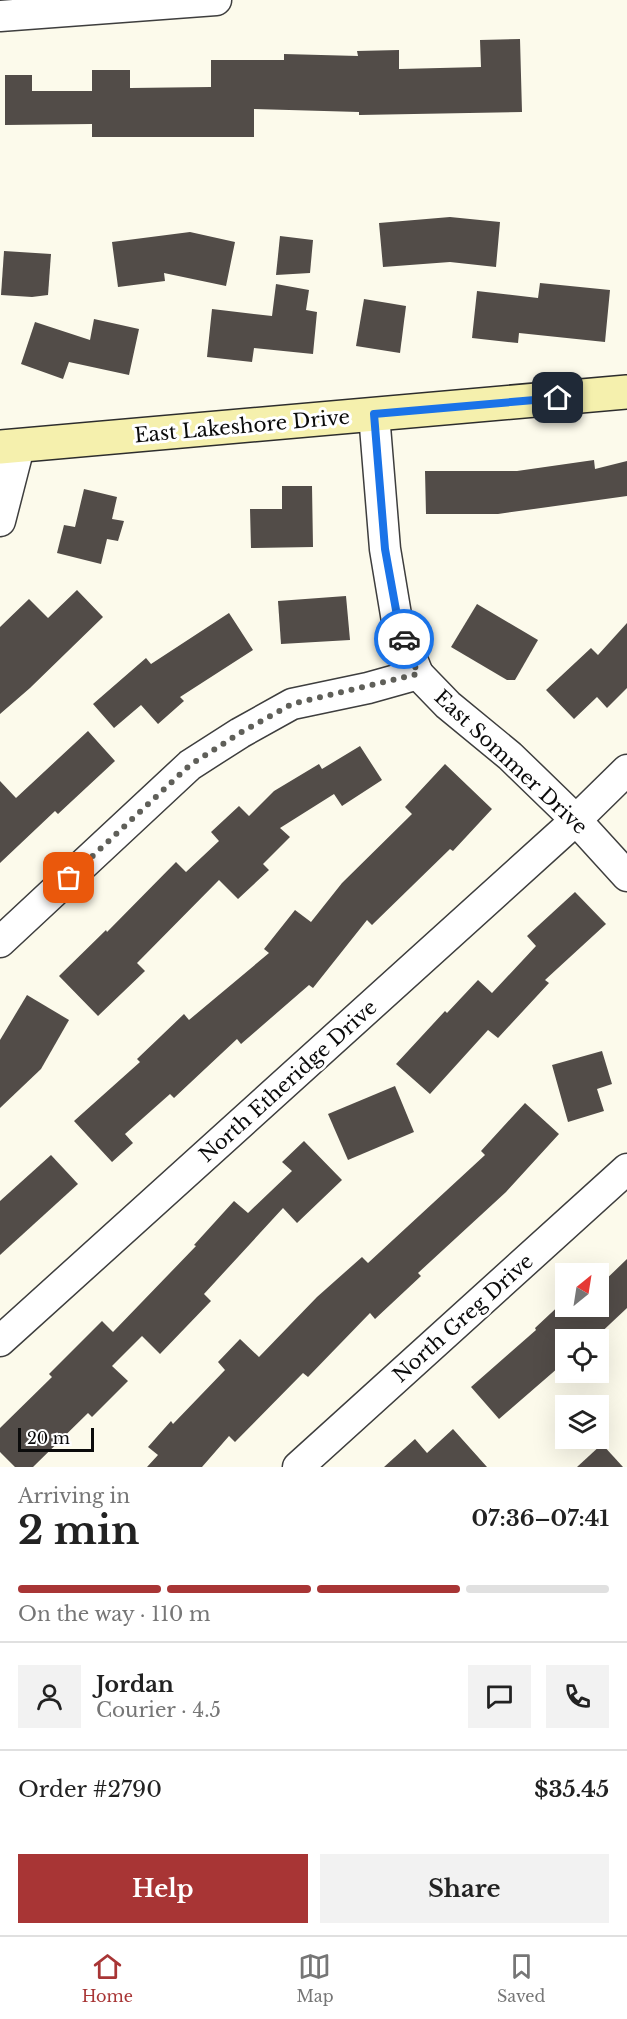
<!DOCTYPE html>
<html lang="en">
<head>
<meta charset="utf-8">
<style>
	:root { --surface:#fff; --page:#f2f2f2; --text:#222; --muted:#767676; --line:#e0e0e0; --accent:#a83535 }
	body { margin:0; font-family:"Libre Baskerville",serif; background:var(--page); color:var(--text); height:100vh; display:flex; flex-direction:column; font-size:22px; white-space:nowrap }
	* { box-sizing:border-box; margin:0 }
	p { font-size:20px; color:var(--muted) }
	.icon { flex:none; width:33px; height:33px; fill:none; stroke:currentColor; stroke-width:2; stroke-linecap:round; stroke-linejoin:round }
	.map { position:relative; height:1467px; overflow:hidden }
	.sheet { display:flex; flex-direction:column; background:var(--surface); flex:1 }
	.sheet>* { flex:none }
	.needle { width:39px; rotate:30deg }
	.controls { position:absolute; left:555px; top:1263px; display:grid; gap:12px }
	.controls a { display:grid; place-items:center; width:54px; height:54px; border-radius:0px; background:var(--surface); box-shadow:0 6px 24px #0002; font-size:30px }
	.scale { position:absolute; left:18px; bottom:15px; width:76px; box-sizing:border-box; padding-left:6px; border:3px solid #0b0b0b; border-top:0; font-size:16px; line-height:21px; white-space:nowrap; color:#0b0b0b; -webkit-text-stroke:4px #fff; paint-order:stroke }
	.pin { position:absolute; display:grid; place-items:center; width:51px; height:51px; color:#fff; margin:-26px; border-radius:12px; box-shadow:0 3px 9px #0006 }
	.courier { position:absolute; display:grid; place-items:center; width:60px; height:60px; margin:-30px; border:4px solid #1a73e8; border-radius:50%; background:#fff; color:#222; box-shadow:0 2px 8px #0007 }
	.summary em { font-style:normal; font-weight:700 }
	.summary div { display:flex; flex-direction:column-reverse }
	.summary { display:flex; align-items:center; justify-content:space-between; height:102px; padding:0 18px }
	h1 { font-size:39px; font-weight:700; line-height:45px }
	.bar { display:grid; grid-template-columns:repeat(4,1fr); gap:9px 6px; align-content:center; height:72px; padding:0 18px }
	.bar i { height:8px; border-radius:4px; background:var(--line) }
	.bar .current { background:var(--accent) }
	.bar p { grid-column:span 4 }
	.line { display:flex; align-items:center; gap:15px; padding:0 18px; border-top:2px solid var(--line) }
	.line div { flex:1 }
	.round { display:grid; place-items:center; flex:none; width:63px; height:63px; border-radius:0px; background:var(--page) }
	.action { display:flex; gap:12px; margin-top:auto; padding:12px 18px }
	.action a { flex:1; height:69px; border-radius:0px; background:var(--accent); color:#fff; font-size:24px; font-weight:700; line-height:69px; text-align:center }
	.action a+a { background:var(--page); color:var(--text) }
	.tab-bar { display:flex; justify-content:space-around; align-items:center; height:84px; border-top:2px solid var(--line); background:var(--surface); font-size:16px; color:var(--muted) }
	.tab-bar a { display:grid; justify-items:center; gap:3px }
	.tab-bar .current { color:var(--accent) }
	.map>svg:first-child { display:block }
	.building { fill:#524c48 }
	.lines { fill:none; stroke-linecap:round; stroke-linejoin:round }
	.minor-casing { stroke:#3e3e3e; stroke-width:33 }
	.secondary-casing { stroke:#2d2d2d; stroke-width:36 }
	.minor { stroke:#fff; stroke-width:30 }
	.secondary { stroke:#f5f0ad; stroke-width:33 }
	.done { stroke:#5f5f59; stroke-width:6; stroke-dasharray:0 10.8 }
	.route { stroke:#1a73e8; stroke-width:8 }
	.labels { text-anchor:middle; stroke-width:6; stroke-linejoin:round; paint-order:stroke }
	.street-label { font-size:20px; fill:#0b0b0b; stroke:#fff }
</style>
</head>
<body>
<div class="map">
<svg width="627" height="1467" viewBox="0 0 627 1467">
	<rect width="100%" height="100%" fill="#fcfaeb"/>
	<g class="building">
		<polygon points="520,39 522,112 359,115 359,112 254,109 254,137 92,137 92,124 5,125 5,75 32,75 32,91 92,91 92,70 130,70 130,88 211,87 211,60 284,60 284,54 358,56 357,51 399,50 399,69 481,67 480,40"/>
		<polygon points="450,217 500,222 496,267 450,262 383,267 379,223"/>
		<polygon points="190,232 235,242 226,286 164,273 165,281 118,287 112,242"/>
		<polygon points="280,236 313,240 310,273 276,275"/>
		<polygon points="4,251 51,254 48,295 32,297 1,295"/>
		<polygon points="540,283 610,290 605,342 519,333 518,343 472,338 477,291 538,298"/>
		<polygon points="276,284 309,290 306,310 317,312 313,354 254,348 252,362 207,357 212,309 272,316"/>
		<polygon points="364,299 406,306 400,353 356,346"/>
		<polygon points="94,319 139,329 129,375 69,362 63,379 21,364 35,322 90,340"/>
		<polygon points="594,460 595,469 627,461 627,496 498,514 426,514 425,471 517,471"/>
		<polygon points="282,486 312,486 313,547 251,548 250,509 282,509"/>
		<polygon points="84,489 117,497 112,519 124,521 118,541 107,539 101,564 57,553 64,525 75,527"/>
		<polygon points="77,590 103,617 30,688 0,714 0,627 29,599 48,618"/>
		<polygon points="346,596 350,640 281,644 278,601"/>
		<polygon points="477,604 538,640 515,680 507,680 451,647"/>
		<polygon points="229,613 253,650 180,697 184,701 158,724 141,705 114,728 93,704 146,658 151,664"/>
		<polygon points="627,623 627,688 607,708 597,697 574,719 546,690 591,648 598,655"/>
		<polygon points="88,731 115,761 58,814 55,811 0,863 0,781 16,798"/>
		<polygon points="360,746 382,780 342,806 334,794 280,828 290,837 263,864 269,870 238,899 219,880 137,963 145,971 98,1016 59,976 106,930 107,932 176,862 186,872 219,841 211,832 239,806 249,816 274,791 319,764 322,769"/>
		<polygon points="445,764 492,809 453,851 450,849 372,925 367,920 313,988 309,985 241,1044 237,1039 174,1098 170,1094 125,1134 133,1143 112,1162 74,1121 140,1062 137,1059 184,1014 189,1020 269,953 264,949 295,910 311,922 342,883 412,814 405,807"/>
		<polygon points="575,892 606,924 545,980 549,983 498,1038 488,1030 430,1094 396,1064 445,1011 447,1013 478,980 492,993 536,946 527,936"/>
		<polygon points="27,995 69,1020 41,1069 0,1108 0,1040"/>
		<polygon points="602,1051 612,1084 597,1089 604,1111 568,1122 552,1065"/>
		<polygon points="395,1086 414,1132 348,1160 328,1114"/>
		<polygon points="525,1103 559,1134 506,1192 418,1273 421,1276 375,1319 370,1313 308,1377 303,1373 235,1442 229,1436 202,1467 147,1467 158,1455 148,1447 171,1421 173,1424 225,1370 218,1362 240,1339 259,1357 317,1297 362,1257 368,1263 485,1155 481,1151"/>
		<polygon points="304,1141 342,1180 297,1223 283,1208 204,1294 211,1301 160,1354 142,1336 112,1366 128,1381 92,1417 88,1413 33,1467 15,1467 0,1452 0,1428 52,1377 49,1374 102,1321 113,1332 196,1246 194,1245 234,1201 248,1213 292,1171 282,1162"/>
		<polygon points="51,1155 78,1184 0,1255 0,1201"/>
		<polygon points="627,1259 627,1308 593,1340 566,1340 566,1361 499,1419 471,1387 536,1330 535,1328 566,1299 566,1306 598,1306 598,1287"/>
		<polygon points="453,1429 487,1467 384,1467 415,1439 427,1453"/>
		<polygon points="602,1444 623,1467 577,1467"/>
	</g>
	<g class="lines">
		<defs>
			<g id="minor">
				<polyline points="0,16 216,0"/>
				<polyline points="374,414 385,549 397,621 418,674"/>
				<polyline points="0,521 19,447"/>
				<polyline points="0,942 190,765 240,733 292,704 368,688 418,674 448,705 510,756 576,820 627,876"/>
				<polyline points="0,1341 576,820 627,770"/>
				<polyline points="298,1467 627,1169"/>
			</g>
			<polyline id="secondary" points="0,447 627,392"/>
		</defs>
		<use href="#minor" class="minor-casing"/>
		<use href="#secondary" class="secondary-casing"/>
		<use href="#minor" class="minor"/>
		<use href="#secondary" class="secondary"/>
	</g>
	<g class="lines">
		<polyline class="done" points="69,878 190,765 240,733 292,704 418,674 404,639"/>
		<polyline class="route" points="404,639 398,621 385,549 374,414 558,398"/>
	</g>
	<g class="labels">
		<g class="street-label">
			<text transform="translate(242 426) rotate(-5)" y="7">East Lakeshore Drive</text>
			<text transform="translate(511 762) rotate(43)" y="7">East Sommer Drive</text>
			<text transform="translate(288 1081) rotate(-42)" y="7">North Etheridge Drive</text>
			<text transform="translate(463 1318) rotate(-42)" y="7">North Greg Drive</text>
		</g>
	</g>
</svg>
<div class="controls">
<a><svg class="needle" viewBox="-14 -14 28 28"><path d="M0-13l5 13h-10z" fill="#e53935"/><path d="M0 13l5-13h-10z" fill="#767676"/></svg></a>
<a><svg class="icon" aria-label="locate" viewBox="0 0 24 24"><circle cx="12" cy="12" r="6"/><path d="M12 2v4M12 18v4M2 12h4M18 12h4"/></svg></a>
<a><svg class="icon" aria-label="layers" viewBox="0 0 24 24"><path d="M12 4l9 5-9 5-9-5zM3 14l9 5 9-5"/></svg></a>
</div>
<div class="scale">20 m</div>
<div class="pin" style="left:69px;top:878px;background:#ea580c"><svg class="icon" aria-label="bag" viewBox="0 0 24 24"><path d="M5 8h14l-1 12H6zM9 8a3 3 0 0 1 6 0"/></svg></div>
<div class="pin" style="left:558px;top:398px;background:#1f2937"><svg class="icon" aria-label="home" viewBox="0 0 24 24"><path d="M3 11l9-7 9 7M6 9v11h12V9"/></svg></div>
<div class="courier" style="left:404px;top:639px"><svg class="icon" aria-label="car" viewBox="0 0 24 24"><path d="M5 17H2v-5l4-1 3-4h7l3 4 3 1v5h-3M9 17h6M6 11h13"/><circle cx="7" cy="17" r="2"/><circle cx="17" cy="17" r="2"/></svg></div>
</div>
<section class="sheet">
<div class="summary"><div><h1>2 min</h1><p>Arriving in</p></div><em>07:36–07:41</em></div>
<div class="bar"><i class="current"></i><i class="current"></i><i class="current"></i><i></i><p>On the way · 110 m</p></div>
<div class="line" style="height:108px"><a class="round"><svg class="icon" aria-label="person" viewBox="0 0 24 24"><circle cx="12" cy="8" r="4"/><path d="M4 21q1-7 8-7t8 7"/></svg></a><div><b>Jordan</b><p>Courier · 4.5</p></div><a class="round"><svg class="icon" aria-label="chat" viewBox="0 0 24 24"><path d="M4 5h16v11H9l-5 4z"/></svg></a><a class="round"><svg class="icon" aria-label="phone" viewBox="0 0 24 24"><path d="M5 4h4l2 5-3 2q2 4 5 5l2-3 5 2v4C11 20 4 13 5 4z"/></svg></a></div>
<div class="line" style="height:78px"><div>Order #2790</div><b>$35.45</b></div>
<div class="action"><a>Help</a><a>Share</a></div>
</section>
<nav class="tab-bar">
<a class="current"><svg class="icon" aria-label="home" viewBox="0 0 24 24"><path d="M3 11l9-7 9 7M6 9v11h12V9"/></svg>Home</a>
<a><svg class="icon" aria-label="map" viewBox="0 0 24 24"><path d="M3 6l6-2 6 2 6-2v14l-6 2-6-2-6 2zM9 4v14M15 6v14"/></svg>Map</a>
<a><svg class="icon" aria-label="saved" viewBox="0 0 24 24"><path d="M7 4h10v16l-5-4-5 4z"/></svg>Saved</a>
</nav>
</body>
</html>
